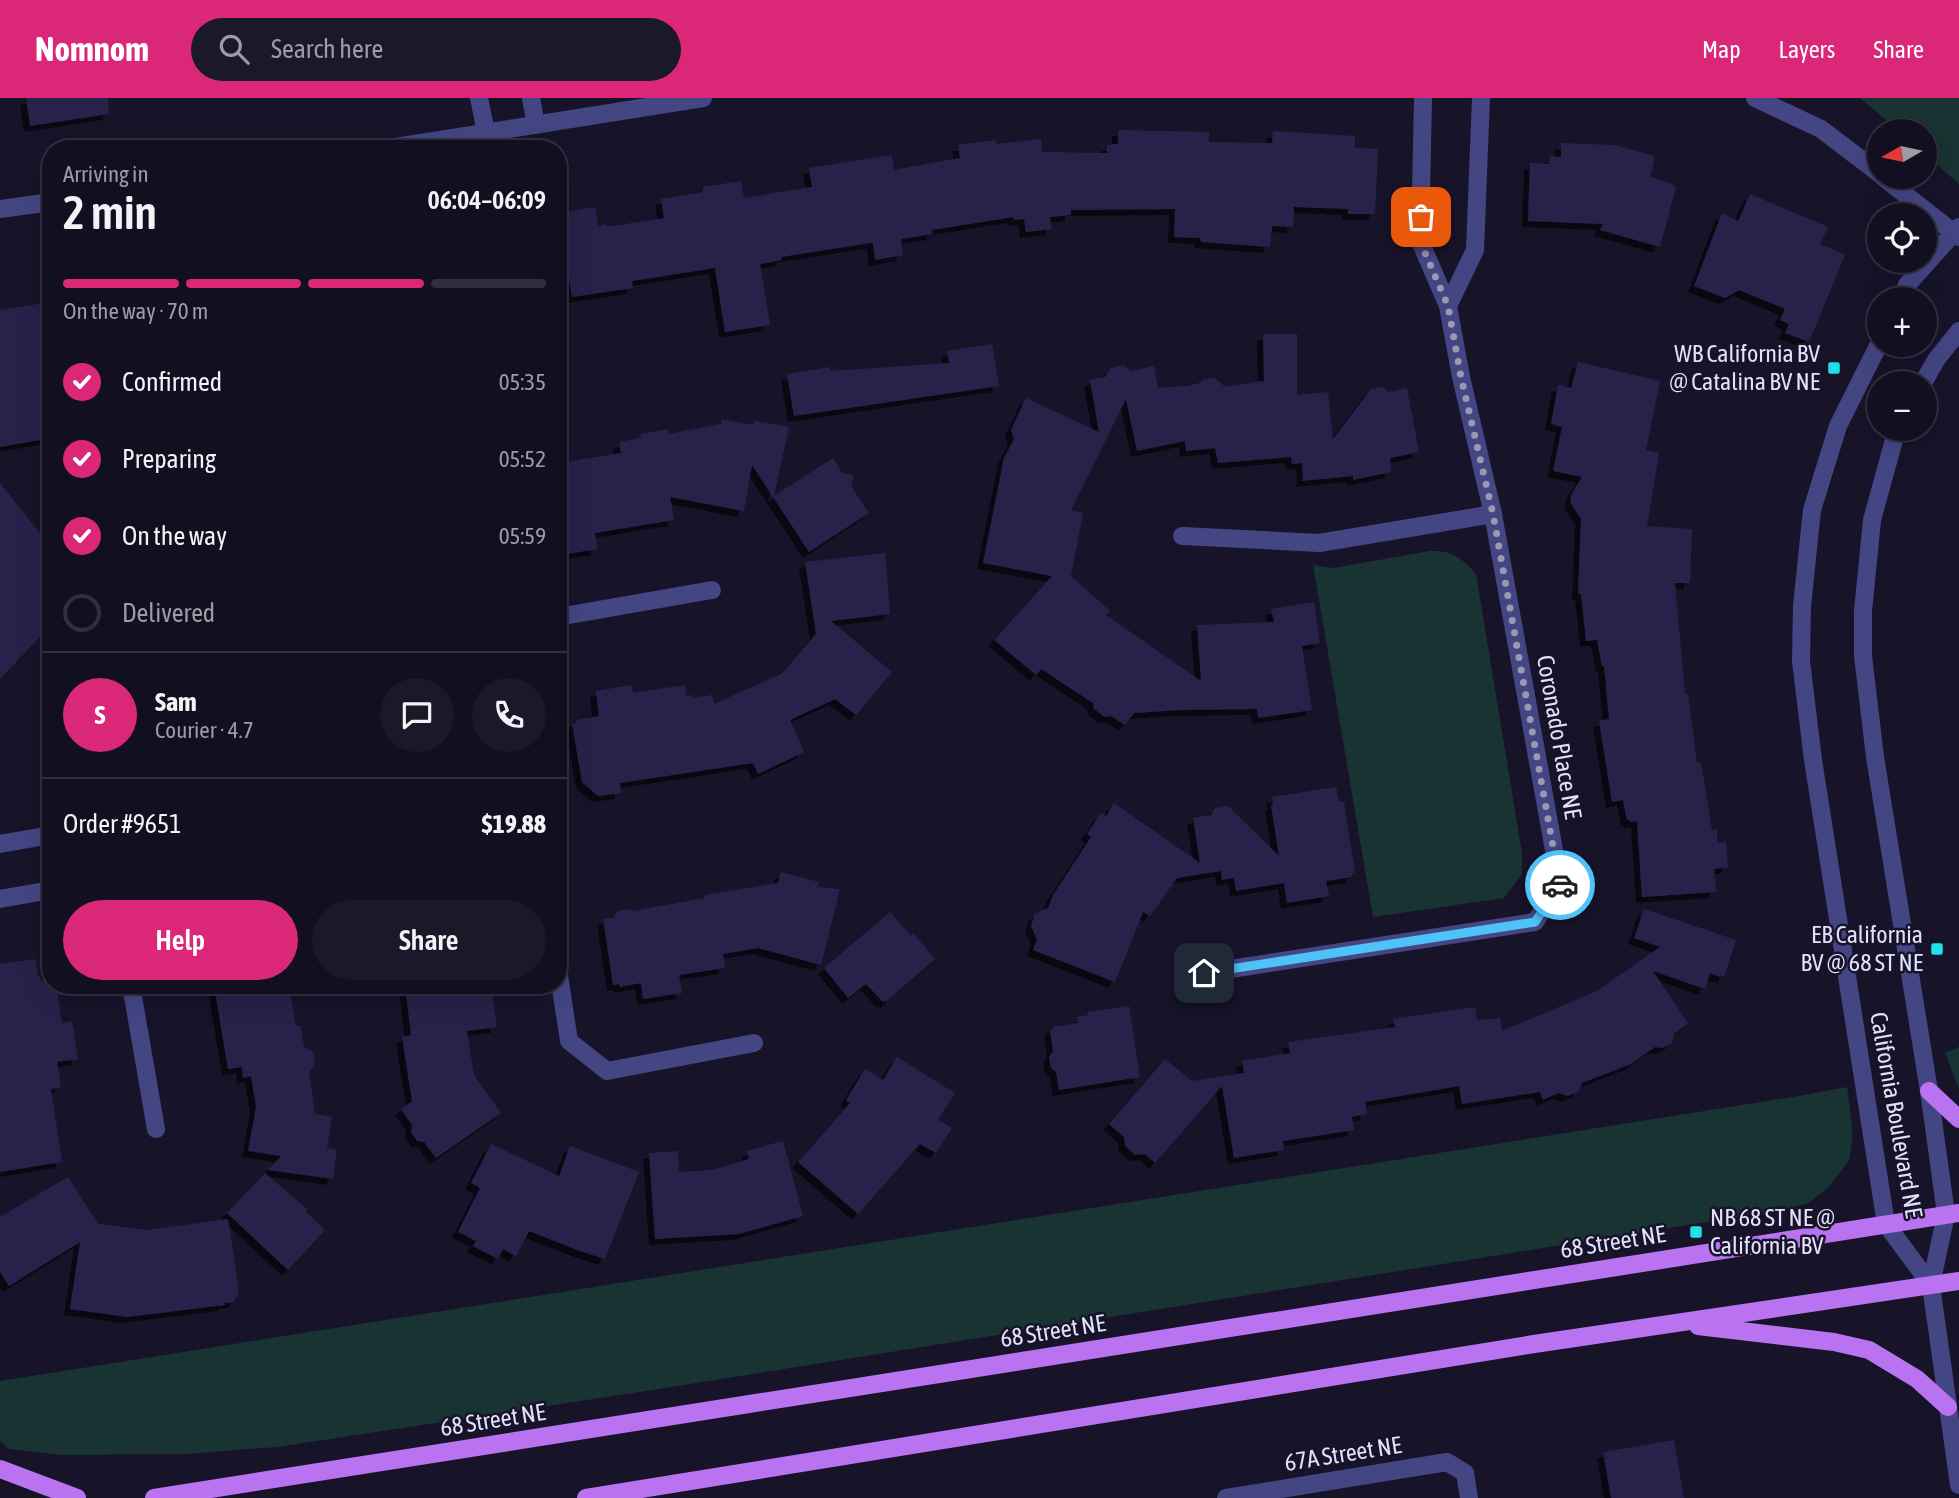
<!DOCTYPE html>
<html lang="en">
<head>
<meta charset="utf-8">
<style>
	:root { --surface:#110f20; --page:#1a1829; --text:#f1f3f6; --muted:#9c9ca5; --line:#302f3e; --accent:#db2777 }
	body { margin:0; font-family:"Asap Condensed",sans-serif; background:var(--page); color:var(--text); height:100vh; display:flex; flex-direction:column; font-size:26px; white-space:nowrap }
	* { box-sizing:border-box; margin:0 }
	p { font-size:23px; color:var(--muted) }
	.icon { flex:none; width:38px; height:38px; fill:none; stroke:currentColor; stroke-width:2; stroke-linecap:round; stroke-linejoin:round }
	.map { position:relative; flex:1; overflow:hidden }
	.details { position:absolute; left:42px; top:42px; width:525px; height:854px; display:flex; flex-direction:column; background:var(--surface); border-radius:28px; box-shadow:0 7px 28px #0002,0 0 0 2px var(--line) }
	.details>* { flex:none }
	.needle { width:46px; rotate:261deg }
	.buttons { position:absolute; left:1867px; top:21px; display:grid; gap:14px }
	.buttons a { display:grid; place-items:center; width:70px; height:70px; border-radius:50%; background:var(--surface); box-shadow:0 7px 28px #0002,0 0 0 2px var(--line); font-size:35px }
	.pin { position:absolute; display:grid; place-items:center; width:60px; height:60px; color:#fff; margin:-30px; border-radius:14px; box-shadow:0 4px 10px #0006 }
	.courier { position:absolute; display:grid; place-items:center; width:70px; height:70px; margin:-35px; border:5px solid #4fc3f7; border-radius:50%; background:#fff; color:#222; box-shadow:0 2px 9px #0007 }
	.summary em { font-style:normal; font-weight:600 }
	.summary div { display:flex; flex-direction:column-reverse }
	.summary { display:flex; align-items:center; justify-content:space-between; height:119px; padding:0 21px }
	h1 { font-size:46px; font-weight:600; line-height:52px }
	.bar { display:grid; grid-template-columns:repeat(4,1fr); gap:10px 7px; align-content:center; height:84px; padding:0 21px }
	.bar i { height:9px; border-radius:5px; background:var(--line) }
	.bar .current { background:var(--accent) }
	.bar p { grid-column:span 4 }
	.line { display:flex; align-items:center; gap:18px; padding:0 21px; border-top:2px solid var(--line) }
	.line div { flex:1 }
	.round { display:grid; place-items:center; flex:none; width:74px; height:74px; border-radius:37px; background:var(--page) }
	ol { padding:0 21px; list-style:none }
	li { display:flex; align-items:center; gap:21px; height:77px }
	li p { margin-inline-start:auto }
	li .icon { padding:7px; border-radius:50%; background:var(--accent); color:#fff; stroke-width:4 }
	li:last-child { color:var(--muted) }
	li i { width:38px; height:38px; border:4px solid var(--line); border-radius:50% }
	.button { display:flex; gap:14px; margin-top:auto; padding:14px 21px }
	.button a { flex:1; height:80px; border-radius:42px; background:var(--accent); color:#fff; font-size:28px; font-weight:600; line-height:80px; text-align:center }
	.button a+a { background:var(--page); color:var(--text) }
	header { display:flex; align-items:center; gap:42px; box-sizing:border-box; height:98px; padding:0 35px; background:var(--accent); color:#fff }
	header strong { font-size:33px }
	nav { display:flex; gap:38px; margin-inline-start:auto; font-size:24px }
	.search { width:490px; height:63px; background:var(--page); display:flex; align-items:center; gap:18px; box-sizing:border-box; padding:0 24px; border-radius:38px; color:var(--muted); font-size:26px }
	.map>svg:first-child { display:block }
	.park { fill:#183331 }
	.building { fill:#282249; filter:url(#shadow) }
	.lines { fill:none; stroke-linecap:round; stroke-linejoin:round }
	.minor { stroke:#444684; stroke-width:18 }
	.major { stroke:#ba73f0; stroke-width:18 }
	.done { stroke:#9b99b2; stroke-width:7; stroke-dasharray:0 12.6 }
	.route { stroke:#4fc3f7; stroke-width:9 }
	.poi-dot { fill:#20e0e8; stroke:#17142a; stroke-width:2.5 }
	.labels { text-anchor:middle; stroke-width:5; stroke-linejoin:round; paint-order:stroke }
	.poi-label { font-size:24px; fill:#e2e0fc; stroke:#17142a; text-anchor:end }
	.street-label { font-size:24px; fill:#e2e0fc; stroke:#17142a }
</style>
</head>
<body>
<header>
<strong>Nomnom</strong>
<div class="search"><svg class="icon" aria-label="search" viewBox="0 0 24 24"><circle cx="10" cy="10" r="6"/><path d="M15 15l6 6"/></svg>Search here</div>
<nav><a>Map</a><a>Layers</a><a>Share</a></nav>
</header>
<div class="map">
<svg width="1959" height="1400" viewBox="0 0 1959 1400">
	<defs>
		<filter id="shadow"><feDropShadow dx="-6" dy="6" stdDeviation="0" flood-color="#0009"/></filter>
	</defs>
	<rect width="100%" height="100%" fill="#17142a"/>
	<g class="park">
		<polygon points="1860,0 1959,0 1959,86 1925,56 1925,33 1899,33"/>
		<path d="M1430,453c22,-1 32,7 46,23l46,279v21l-18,24 -131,19 -60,-352 20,3z"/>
		<polygon points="1959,949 1959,991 1945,955"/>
		<polygon points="1847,989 1852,1028 1852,1043 1849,1063 1828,1090 1807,1106 1763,1115 633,1295 277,1349 186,1356 63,1357 9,1351 0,1343 0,1283 1799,998"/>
	</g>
	<g class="building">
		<polygon points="26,0 108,0 109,16 30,28"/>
		<polygon points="1118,32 1209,34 1209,44 1272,45 1273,33 1355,38 1355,50 1378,51 1375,116 1348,116 1348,111 1294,109 1293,129 1272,128 1270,149 1201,144 1200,140 1174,139 1175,111 1071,112 1071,117 1050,119 1052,131 1026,134 1024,121 1014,122 1013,119 932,132 933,136 901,141 903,157 875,162 873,145 870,145 781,159 782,162 760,166 770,227 725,234 715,170 632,183 633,190 572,199 559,115 595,109 598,128 607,126 607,129 664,120 661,101 703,94 703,89 741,83 744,100 812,89 809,70 892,57 894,72 960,60 958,47 996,42 997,46 1041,41 1042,54 1107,55 1107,47 1118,46"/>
		<polygon points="1561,45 1614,47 1655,58 1650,79 1674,86 1673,88 1676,89 1660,149 1600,132 1603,126 1528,123 1530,65 1549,66 1550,58 1561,59"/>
		<polygon points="1750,96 1828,129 1820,146 1845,157 1809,244 1785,235 1789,226 1780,222 1785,211 1739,192 1725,200 1694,188 1722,115 1738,123"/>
		<polygon points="51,204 51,340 0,349 0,212"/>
		<polygon points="1263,236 1297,236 1297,297 1328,294 1333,341 1371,291 1383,289 1388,294 1407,290 1419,354 1390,360 1391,374 1353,382 1353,378 1301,383 1303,380 1302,365 1292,366 1291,359 1218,365 1215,350 1186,353 1185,343 1137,353 1126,301 1071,412 1083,415 1071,478 1110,513 1106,517 1201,583 1197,527 1274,524 1271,511 1314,504 1320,545 1302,548 1312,612 1258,620 1257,611 1181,612 1134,615 1125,627 1111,618 1105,619 1094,611 1093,605 1041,571 1036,577 994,542 1052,478 983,465 1004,360 1014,341 1011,332 1026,300 1099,334 1090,282 1105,279 1111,270 1123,267 1131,273 1154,268 1158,290 1187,288 1200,285 1204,281 1215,280 1225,289 1264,283"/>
		<polygon points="992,246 999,288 794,318 787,276 829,269 830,273 949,265 947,253"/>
		<polygon points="1578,264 1660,283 1646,352 1659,355 1647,428 1692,431 1690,485 1675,485 1685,596 1688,595 1697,665 1701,665 1712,732 1717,731 1717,745 1726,744 1728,769 1714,771 1716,794 1642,799 1637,723 1630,724 1629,721 1627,722 1623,702 1612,704 1599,623 1609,621 1604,568 1602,568 1597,542 1586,543 1581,496 1578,496 1581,421 1570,404 1572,395 1582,379 1553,373 1562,329 1551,326 1558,287 1571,290"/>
		<polygon points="721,321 753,327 754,323 789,329 774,398 833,360 842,375 854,377 851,388 869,415 809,454 752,367 744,413 670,399 674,422 595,435 597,451 561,457 558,438 558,375 567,374 565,364 621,355 619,344 641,340 640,336 668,331 668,336 721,326"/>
		<polygon points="0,385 51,449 51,527 0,581"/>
		<polygon points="885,455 890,516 831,523 892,574 856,617 835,601 790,622 804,654 758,676 753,665 620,685 621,695 598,698 582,684 572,626 577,625 576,622 599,618 596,593 632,587 633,595 685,587 686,598 692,597 693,600 712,597 714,606 781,576 816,536 805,464"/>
		<polygon points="1336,689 1339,704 1344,704 1355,775 1352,775 1352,779 1326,783 1329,798 1287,805 1284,785 1236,793 1234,780 1222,782 1221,773 1177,780 1150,818 1143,814 1115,884 1033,852 1037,841 1031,828 1035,816 1048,810 1053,797 1091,739 1087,736 1101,715 1106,718 1114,705 1200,765 1193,720 1211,717 1215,710 1228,708 1279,758 1271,707 1273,706 1272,699"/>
		<polygon points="781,774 819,784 817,789 840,791 821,867 758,850 723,856 725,870 679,877 682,895 643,901 641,885 620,889 619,886 613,887 603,821 613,820 618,813 630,811 633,813 705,800 704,797 778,785"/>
		<polygon points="1644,811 1736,842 1724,879 1720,877 1720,879 1710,875 1705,891 1653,873 1688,925 1674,936 1672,945 1663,950 1655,949 1631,966 1582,985 1579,993 1568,998 1558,995 1543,1002 1540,994 1462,1006 1459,988 1365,1004 1367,1016 1352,1019 1354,1032 1283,1043 1284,1052 1234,1060 1222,988 1155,1065 1145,1056 1135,1057 1125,1048 1124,1039 1109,1026 1165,961 1192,983 1244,975 1242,963 1290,955 1288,944 1395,929 1393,921 1475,909 1477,922 1500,920 1502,933 1597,893 1660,849 1634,840"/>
		<polygon points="890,814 911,838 913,835 935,861 886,904 885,902 883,904 866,886 848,900 824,870"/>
		<polygon points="35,861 38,878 40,878 41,883 51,881 51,887 56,887 62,925 72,923 78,961 57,964 61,989 51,991 62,1064 0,1074 0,866"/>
		<polygon points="214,887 289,887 296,928 301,928 304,949 313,954 315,966 309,975 315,1016 332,1019 327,1050 337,1052 333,1081 268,1072 281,1058 248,1053 256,1009 251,978 243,980 242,969 228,971"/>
		<polygon points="405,887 491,887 497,929 467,933 474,977 501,1015 436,1060 424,1044 417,1043 411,1034 412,1027 401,1011 412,1003 402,939 411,937"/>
		<polygon points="1129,908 1140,979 1059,992 1056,974 1051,970 1049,959 1053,953 1050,932 1053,932 1052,929 1078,925 1077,919 1088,917 1088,914"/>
		<polygon points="897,959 955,995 938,1022 952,1030 936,1055 920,1046 858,1116 798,1064 850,1005 846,1002 865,971 883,982"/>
		<polygon points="783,1043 803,1118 739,1136 655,1141 649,1055 678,1053 679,1074 712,1072 749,1061 747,1053"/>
		<polygon points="491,1046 559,1078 570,1048 639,1074 605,1161 580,1153 529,1133 516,1158 503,1151 498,1161 473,1148 476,1143 458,1134 480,1090 471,1085"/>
		<polygon points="265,1075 308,1112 306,1114 325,1132 288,1172 227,1115"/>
		<polygon points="68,1079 98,1126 147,1132 228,1121 239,1194 234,1204 224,1205 225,1207 127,1219 70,1211 80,1144 9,1188 0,1174 0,1119"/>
		<polygon points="1674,1342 1684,1400 1611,1400 1603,1354"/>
	</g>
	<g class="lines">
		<g class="minor">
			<polyline points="479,0 486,34"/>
			<polyline points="531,0 536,27"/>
			<polyline points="1755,0 1821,31 1880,76"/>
			<polyline points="383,51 703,0"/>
			<polyline points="1883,79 1959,139"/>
			<polyline points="0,111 51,104"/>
			<polyline points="1901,201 1907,187 1959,129"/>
			<polyline points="1448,208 1475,152 1481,0"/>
			<polyline points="1880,244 1838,328 1812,412 1802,508 1801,563 1813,662 1886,1126 1931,1187"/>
			<polyline points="1923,285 1936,262 1959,233"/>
			<polyline points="1897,331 1872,422 1863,513 1863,558 1875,659 1929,993 1946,1116 1931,1187 1959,1387"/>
			<polyline points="1182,438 1319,445 1493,416"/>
			<polyline points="558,519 712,492"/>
			<polyline points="0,746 51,737"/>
			<polyline points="0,801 51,792"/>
			<polyline points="558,871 569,943 607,973 754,945"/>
			<polyline points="1204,875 1535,824 1560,785 1493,416 1461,279 1448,208 1420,143 1423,0"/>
			<polyline points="131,887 156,1031"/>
			<polyline points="1226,1400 1447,1364 1465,1375 1469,1400"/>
		</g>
		<g class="major">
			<polyline points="1929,993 1959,1021"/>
			<polyline points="1698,1228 1834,1244 1869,1252 1917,1281 1948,1309"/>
			<polyline points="0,1371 77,1400"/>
			<polyline points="154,1400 1959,1115"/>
			<polyline points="586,1400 1534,1246 1959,1183"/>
		</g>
	</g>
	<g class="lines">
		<polyline class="done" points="1421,119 1420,143 1448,208 1461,279 1493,416 1560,787"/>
		<polyline class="route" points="1204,875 1535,824 1560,787"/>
	</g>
	<g class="poi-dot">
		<rect x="1827" y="263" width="14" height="14" rx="3.5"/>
		<rect x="1930" y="844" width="14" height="14" rx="3.5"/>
		<rect x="1689" y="1127" width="14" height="14" rx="3.5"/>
	</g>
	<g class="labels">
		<g class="poi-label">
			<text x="1820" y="264">WB California BV<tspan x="1820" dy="28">@ Catalina BV NE</tspan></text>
			<text x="1923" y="845">EB California<tspan x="1923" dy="28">BV @ 68 ST NE</tspan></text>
			<text x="1710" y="1128" text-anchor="start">NB 68 ST NE @<tspan x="1710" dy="28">California BV</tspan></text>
		</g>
		<g class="street-label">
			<text transform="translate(1559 639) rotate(80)" y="8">Coronado Place NE</text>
			<text transform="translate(1896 1017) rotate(80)" y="8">California Boulevard NE</text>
			<text transform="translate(1613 1144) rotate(-9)" y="8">68 Street NE</text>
			<text transform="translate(1053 1233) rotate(-9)" y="8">68 Street NE</text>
			<text transform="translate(493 1322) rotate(-9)" y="8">68 Street NE</text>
			<text transform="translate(1343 1356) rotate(-9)" y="8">67A Street NE</text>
		</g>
	</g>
</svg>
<div class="buttons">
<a><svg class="needle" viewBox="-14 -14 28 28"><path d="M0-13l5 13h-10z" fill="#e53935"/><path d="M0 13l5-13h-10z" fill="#9c9ca5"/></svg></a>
<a><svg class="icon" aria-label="locate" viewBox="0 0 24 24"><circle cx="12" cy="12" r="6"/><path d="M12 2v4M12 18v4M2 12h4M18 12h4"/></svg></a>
<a>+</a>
<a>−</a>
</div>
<div class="pin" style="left:1421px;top:119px;background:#ea580c"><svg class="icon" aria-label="bag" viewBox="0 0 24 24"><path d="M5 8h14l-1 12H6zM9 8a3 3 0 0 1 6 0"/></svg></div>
<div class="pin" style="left:1204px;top:875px;background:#1f2937"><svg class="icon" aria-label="home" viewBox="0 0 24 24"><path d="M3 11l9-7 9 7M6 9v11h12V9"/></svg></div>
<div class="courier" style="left:1560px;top:787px"><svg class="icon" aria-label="car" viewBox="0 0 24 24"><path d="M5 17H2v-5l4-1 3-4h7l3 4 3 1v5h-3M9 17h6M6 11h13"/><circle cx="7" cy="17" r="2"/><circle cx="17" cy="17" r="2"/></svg></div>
<section class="details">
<div class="summary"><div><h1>2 min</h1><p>Arriving in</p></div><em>06:04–06:09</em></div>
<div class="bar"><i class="current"></i><i class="current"></i><i class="current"></i><i></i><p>On the way · 70 m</p></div>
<ol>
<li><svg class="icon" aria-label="check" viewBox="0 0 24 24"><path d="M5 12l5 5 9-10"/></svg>Confirmed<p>05:35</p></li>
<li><svg class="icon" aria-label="check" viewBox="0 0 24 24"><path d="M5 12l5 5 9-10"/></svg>Preparing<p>05:52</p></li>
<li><svg class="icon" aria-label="check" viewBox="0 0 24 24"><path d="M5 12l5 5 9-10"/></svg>On the way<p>05:59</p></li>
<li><i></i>Delivered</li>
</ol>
<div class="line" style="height:126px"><b class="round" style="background:var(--accent);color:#fff">S</b><div><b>Sam</b><p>Courier · 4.7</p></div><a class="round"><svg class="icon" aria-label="chat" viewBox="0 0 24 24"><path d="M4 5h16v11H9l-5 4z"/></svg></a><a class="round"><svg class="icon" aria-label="phone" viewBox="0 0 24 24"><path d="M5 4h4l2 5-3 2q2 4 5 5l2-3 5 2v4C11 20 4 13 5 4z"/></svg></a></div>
<div class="line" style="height:91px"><div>Order #9651</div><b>$19.88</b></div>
<div class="button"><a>Help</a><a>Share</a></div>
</section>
</div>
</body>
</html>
